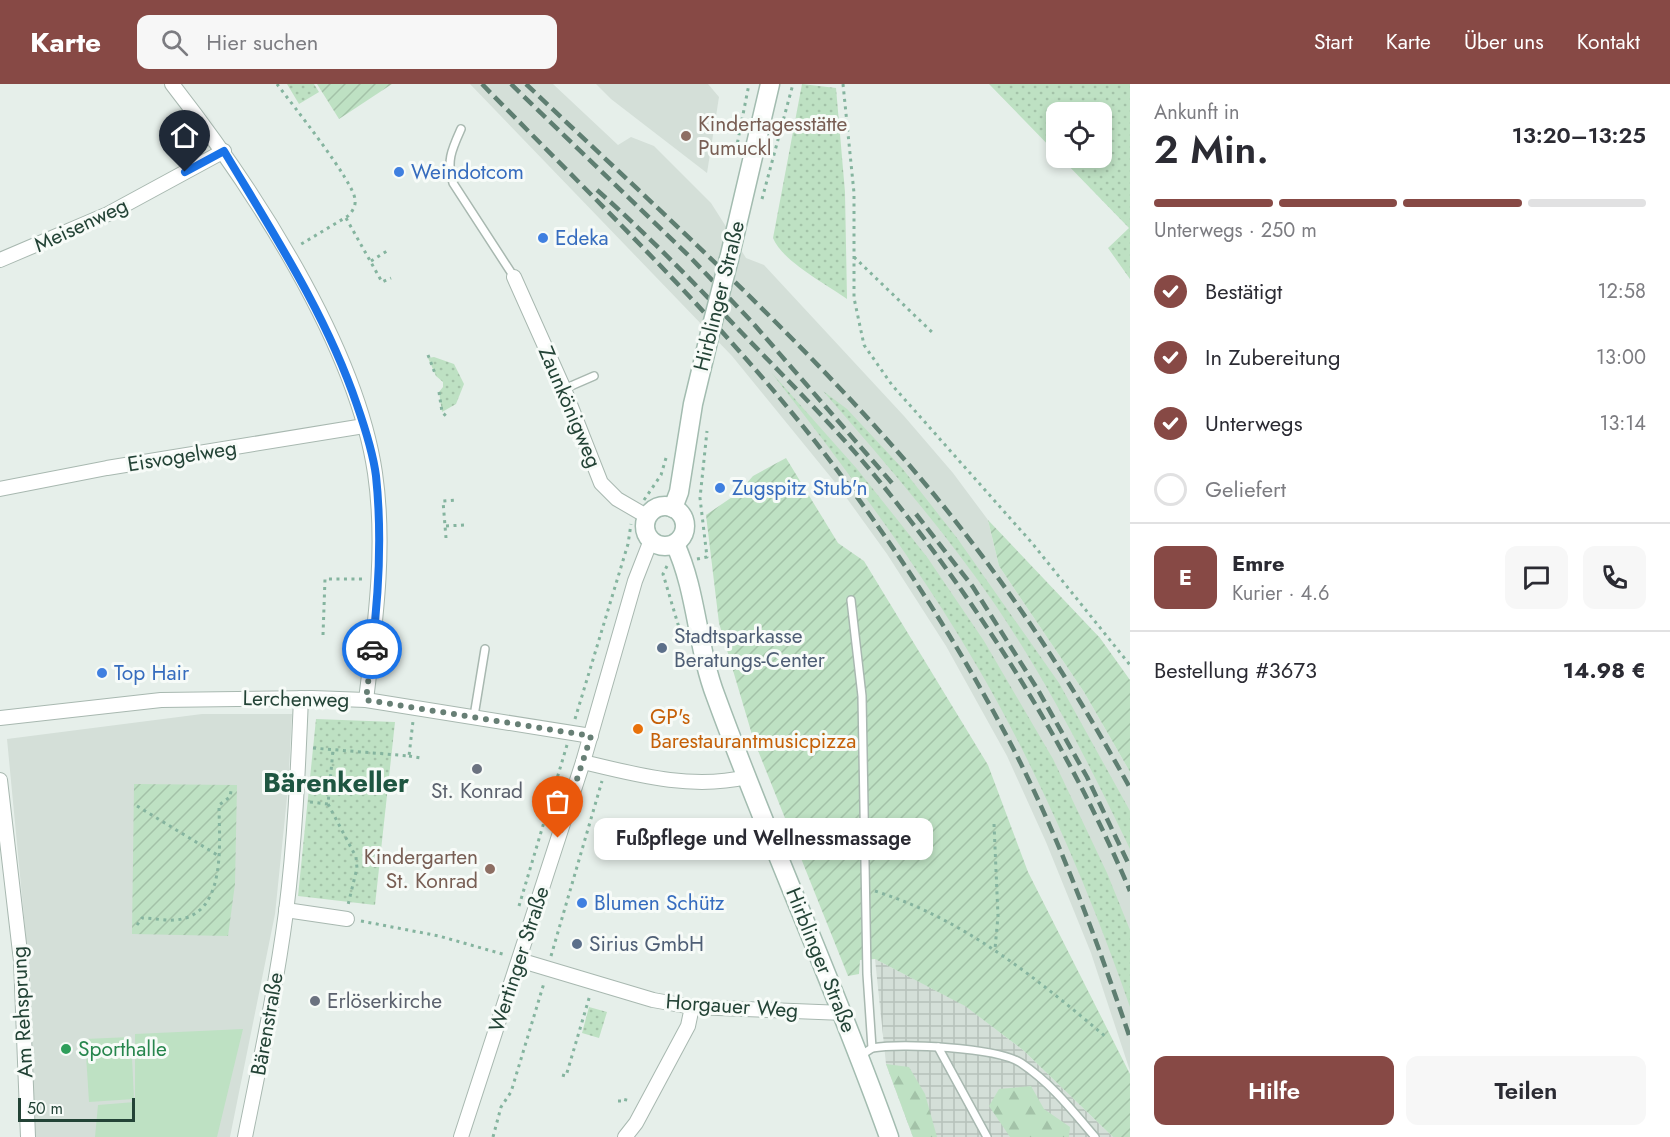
<!DOCTYPE html>
<html lang="de">
<head>
<meta charset="utf-8">
<style>
	:root { --surface:#fff; --page:#f7f7f7; --text:#2b2b33; --muted:#7c7c81; --line:#e1e1e2; --accent:#874945 }
	body { margin:0; font-family:Jost,sans-serif; background:var(--page); color:var(--text); height:100vh; display:flex; flex-direction:column; font-size:22px; white-space:nowrap }
	* { box-sizing:border-box; margin:0 }
	p { font-size:20px; color:var(--muted) }
	.icon { flex:none; width:33px; height:33px; fill:none; stroke:currentColor; stroke-width:2; stroke-linecap:round; stroke-linejoin:round }
	.map { position:relative; flex:1; overflow:hidden }
	.side { display:flex; flex-direction:column; background:var(--surface); width:540px }
	.side>* { flex:none }
	.tools { position:absolute; left:1046px; top:18px; display:grid; gap:12px }
	.tools a { display:grid; place-items:center; width:66px; height:66px; border-radius:12px; background:var(--surface); box-shadow:0 3px 9px #0003; font-size:30px }
	.scale { position:absolute; left:18px; bottom:15px; width:117px; box-sizing:border-box; padding-left:6px; border:3px solid #234336; border-top:0; font-size:16px; line-height:21px; white-space:nowrap; color:#234336; -webkit-text-stroke:4px #f7fbf8; paint-order:stroke }
	.pin { position:absolute; display:grid; place-items:center; width:51px; height:51px; color:#fff; margin:-62px -26px; border-radius:50% 50% 50% 0; rotate:-45deg; box-shadow:0 0 6px #0007 }
	.pin .icon { rotate:45deg }
	.courier { position:absolute; display:grid; place-items:center; width:60px; height:60px; margin:-30px; border:4px solid #1a73e8; border-radius:50%; background:#fff; color:#222; box-shadow:0 2px 8px #0007 }
	.bubble { position:absolute; height:42px; border-radius:12px; background:var(--surface); box-shadow:0 3px 9px #0003; font-size:20px; font-weight:600; line-height:42px; text-align:center }
	.summary em { font-style:normal; font-weight:600 }
	.summary div { display:flex; flex-direction:column-reverse }
	.summary { display:flex; align-items:center; justify-content:space-between; height:102px; padding:0 24px }
	h1 { font-size:39px; font-weight:600; line-height:45px }
	.bar { display:grid; grid-template-columns:repeat(4,1fr); gap:9px 6px; align-content:center; height:72px; padding:0 24px }
	.bar i { height:8px; border-radius:4px; background:var(--line) }
	.bar .on { background:var(--accent) }
	.bar p { grid-column:span 4 }
	.line { display:flex; align-items:center; gap:15px; padding:0 24px; border-top:2px solid var(--line) }
	.line div { flex:1 }
	.round { display:grid; place-items:center; flex:none; width:63px; height:63px; border-radius:12px; background:var(--page) }
	ol { padding:0 24px; list-style:none }
	li { display:flex; align-items:center; gap:18px; height:66px }
	li p { margin-inline-start:auto }
	li .icon { padding:6px; border-radius:50%; background:var(--accent); color:#fff; stroke-width:4 }
	li:last-child { color:var(--muted) }
	li i { width:33px; height:33px; border:3px solid var(--line); border-radius:50% }
	.action { display:flex; gap:12px; margin-top:auto; padding:12px 24px }
	.action a { flex:1; height:69px; border-radius:12px; background:var(--accent); color:#fff; font-size:24px; font-weight:600; line-height:69px; text-align:center }
	.action a+a { background:var(--page); color:var(--text) }
	header { display:flex; align-items:center; gap:36px; box-sizing:border-box; height:84px; padding:0 30px; background:var(--accent); color:#fff }
	header strong { font-size:28px }
	nav { display:flex; gap:33px; margin-inline-start:auto; font-size:21px }
	.search { width:420px; height:54px; background:var(--page); display:flex; align-items:center; gap:15px; box-sizing:border-box; padding:0 21px; border-radius:12px; color:var(--muted); font-size:22px }
	main { display:flex; flex:1; min-height:0 }
	.map>svg:first-child { display:block }
	.built { fill:#d4dfd8 }
	.industrial { fill:url(#industrial-grid) }
	.grass { fill:url(#grass-dots) }
	.forest { fill:url(#forest-firs) }
	.garden { fill:url(#garden-furrows) }
	.pitch { fill:#bee1c3 }
	.lines { fill:none; stroke-linecap:round; stroke-linejoin:round }
	.lane-casing { stroke:#a8b8b0; stroke-width:10 }
	.street-casing { stroke:#a8b8b0; stroke-width:16 }
	.secondary-casing { stroke:#a3bcb0; stroke-width:21 }
	.path { stroke:#85b49f; stroke-width:3; stroke-dasharray:3 4.5; stroke-linecap:butt }
	.lane { stroke:#fff; stroke-width:7 }
	.street { stroke:#fff; stroke-width:14 }
	.secondary { stroke:#fff; stroke-width:18 }
	.rail { stroke:#5e7e71; stroke-width:4.5; stroke-dasharray:12 6; stroke-linecap:butt }
	.secondary-bridge-casing { stroke:#a3bcb0; stroke-width:21; stroke-linecap:butt }
	.secondary-bridge { stroke:#fff; stroke-width:18 }
	.done { stroke:#677f75; stroke-width:6; stroke-dasharray:0 10.8 }
	.route { stroke:#1a73e8; stroke-width:8 }
	.education-dot { fill:#8d6e63; stroke:#f7fbf8; stroke-width:2 }
	.shop-dot { fill:#3f7fe0; stroke:#f7fbf8; stroke-width:2 }
	.service-dot { fill:#5c6f8a; stroke:#f7fbf8; stroke-width:2 }
	.food-dot { fill:#e8710a; stroke:#f7fbf8; stroke-width:2 }
	.worship-dot { fill:#6b7280; stroke:#f7fbf8; stroke-width:2 }
	.leisure-dot { fill:#2e9e5b; stroke:#f7fbf8; stroke-width:2 }
	.labels { text-anchor:middle; stroke-width:6; stroke-linejoin:round; paint-order:stroke }
	.education-label { font-size:21px; fill:#785e54; stroke:#f7fbf8; text-anchor:start }
	.shop-label { font-size:21px; fill:#366cbe; stroke:#f7fbf8; text-anchor:start }
	.street-label { font-size:21px; fill:#234336; stroke:#f7fbf8 }
	.service-label { font-size:21px; fill:#4e5e75; stroke:#f7fbf8; text-anchor:start }
	.food-label { font-size:21px; fill:#c56008; stroke:#f7fbf8; text-anchor:start }
	.worship-label { font-size:21px; fill:#5b616d; stroke:#f7fbf8 }
	.leisure-label { font-size:21px; fill:#27864d; stroke:#f7fbf8; text-anchor:start }
	.district-label { font-size:27px; font-weight:bold; fill:#1e5641; stroke:#f7fbf8 }
</style>
</head>
<body>
<header>
<strong>Karte</strong>
<div class="search"><svg class="icon" aria-label="search" viewBox="0 0 24 24"><circle cx="10" cy="10" r="6"/><path d="M15 15l6 6"/></svg>Hier suchen</div>
<nav><a>Start</a><a>Karte</a><a>Über uns</a><a>Kontakt</a></nav>
</header>
<main>
<div class="map">
<svg width="1130" height="1053" viewBox="0 0 1130 1053">
	<defs>
		<pattern id="industrial-grid" width="8" height="8" patternUnits="userSpaceOnUse" patternTransform="scale(1.5)"><rect width="8" height="8" fill="#d4dfd8"/><path d="M0 4h8M4 0v8" fill="none" stroke="#b6c1ba"/></pattern>
		<pattern id="grass-dots" width="8" height="8" patternUnits="userSpaceOnUse" patternTransform="scale(1.5)"><rect width="8" height="8" fill="#bee1c3"/><path d="M2 2h.1M6 6h.1" fill="none" stroke="#a3c2a8" stroke-width="1.8" stroke-linecap="round"/></pattern>
		<pattern id="forest-firs" width="22" height="20" patternUnits="userSpaceOnUse" patternTransform="scale(1.5)"><rect width="22" height="20" fill="#bee1c3"/><path d="M5 1l3.5 6h-7zM16 11l3.5 6h-7z" fill="#a3c2a8"/></pattern>
		<pattern id="garden-furrows" width="10" height="10" patternUnits="userSpaceOnUse" patternTransform="scale(1.5)"><rect width="10" height="10" fill="#bee1c3"/><path d="M-1 1l2-2M0 10L10 0M9 11l2-2" fill="none" stroke="#a3c2a8"/></pattern>
	</defs>
	<rect width="100%" height="100%" fill="#e6efea"/>
	<g class="built">
		<polygon points="470,0 553,0 618,61 631,53 654,62 711,119 746,174 764,181 904,332 953,389 988,436 999,482 1084,608 1130,688 1130,987 1091,869 1046,758 1007,672 946,562 887,470 838,402 732,272"/>
		<polygon points="596,0 708,0 719,13 707,89 611,15"/>
		<polygon points="202,630 292,630 288,704 275,830 230,1053 35,1053 30,896 7,655"/>
	</g>
	<polygon class="industrial" points="875,875 964,921 1023,966 1113,1053 913,1053 886,980"/>
	<g class="grass">
		<polygon points="287,0 314,0 319,8 299,20"/>
		<path d="M802,0l34,4 9,104 2,107c-21,-15 -65,-38 -74,-61z"/>
		<polygon points="989,0 1130,0 1130,195 1108,164 1129,144 1061,74 1101,74 1101,28 1056,28 1056,69"/>
		<polygon points="434,273 454,280 464,300 456,320 442,328 439,308 443,303 443,298 436,292 428,274"/>
		<path d="M771,288l86,97 70,88 57,84 69,118 54,114 23,57v77c-40,-115 -88,-228 -149,-334 -61,-106 -135,-204 -210,-301z"/>
		<path d="M823,307l24,18 55,59 55,70 102,145 71,128v38c-40,-84 -83,-168 -136,-246 -51,-74 -112,-144 -171,-212z"/>
		<polygon points="316,635 395,638 375,821 298,812"/>
		<polygon points="589,923 607,928 599,954 582,949"/>
	</g>
	<g class="forest">
		<polygon points="886,980 909,983 925,1010 937,1053 913,1053"/>
		<polygon points="1031,1002 1044,1025 1070,1043 1069,1053 1010,1053 989,1022 999,1005"/>
	</g>
	<g class="garden">
		<polygon points="317,0 392,0 339,35"/>
		<polygon points="786,374 838,459 864,477 988,681 1028,788 1130,990 1130,1053 1113,1053 1023,966 965,922 875,875 860,876 859,890 848,892 753,654 719,539 706,431 738,409 753,392"/>
		<polygon points="988,436 1100,554 1130,596 1130,688 1084,608 999,482"/>
		<polygon points="134,700 237,701 235,800 228,852 132,850"/>
	</g>
	<g class="pitch">
		<polygon points="243,945 217,1053 95,1053 98,1021 135,1018 135,950"/>
		<polygon points="131,953 134,1015 89,1018 85,955"/>
	</g>
	<g class="lines">
		<defs>
			<g id="lane">
				<path d="M461,45c-9,20 -15,32 -8,54l61,94"/>
				<polyline points="564,305 594,292"/>
				<polyline points="851,516 862,612 867,890 872,964 860,972"/>
				<polyline points="474,632 485,565"/>
				<polyline points="938,963 987,1053"/>
				<path d="M872,964c29,-5 124,-1 149,15 30,20 51,47 74,74"/>
			</g>
			<g id="street">
				<path d="M172,0c79,101 184,260 203,389 11,75 0,152 -9,227"/>
				<polyline points="0,176 108,130 224,67"/>
				<polyline points="514,193 564,305 601,399 617,415 648,433"/>
				<polyline points="0,405 107,384 364,342"/>
				<polyline points="0,634 161,616 312,614 366,616 591,652"/>
				<path d="M583,678c54,13 109,28 164,15"/>
				<polyline points="0,696 21,877 28,1053"/>
				<polyline points="286,826 347,835"/>
				<polyline points="519,876 653,916 692,923 844,929"/>
				<path d="M245,1053c15,-75 31,-149 41,-225 9,-71 12,-142 15,-214"/>
				<polyline points="461,1053 583,678 635,497 651,456"/>
				<polyline points="625,1053 636,1039 688,942 692,923"/>
			</g>
			<g id="secondary">
				<polyline points="729,175 770,0"/>
				<circle cx="665" cy="442" r="20"/>
				<polyline points="673,424 679,408 693,320 711,245"/>
				<path d="M675,460c22,47 22,104 41,153 54,148 120,291 173,440"/>
			</g>
		</defs>
		<use href="#lane" class="lane-casing"/>
		<use href="#street" class="street-casing"/>
		<use href="#secondary" class="secondary-casing"/>
		<g class="path">
			<path d="M277,0c14,19 78,99 78,116 1,6 -3,12 -7,16l-50,30"/>
			<polyline points="843,0 854,109 854,214 864,261 892,301 1032,459 1130,581"/>
			<polyline points="736,66 749,0"/>
			<polyline points="762,115 793,0"/>
			<polyline points="346,134 382,198 391,194"/>
			<polyline points="854,173 935,251"/>
			<polyline points="371,177 387,167"/>
			<polyline points="428,271 436,292"/>
			<polyline points="439,308 442,328 446,332"/>
			<polyline points="644,416 661,391 666,374"/>
			<polyline points="446,442 465,441"/>
			<polyline points="446,454 443,417 456,416"/>
			<polyline points="697,475 707,473 700,414 707,347"/>
			<polyline points="667,482 663,490 680,547"/>
			<polyline points="323,551 325,495 365,495"/>
			<polyline points="575,635 628,460 631,440"/>
			<polyline points="313,664 409,672 413,637"/>
			<polyline points="409,672 421,674"/>
			<polyline points="310,718 328,720 333,666"/>
			<polyline points="328,720 356,773 357,784 348,821"/>
			<polyline points="137,722 219,772"/>
			<polyline points="994,740 998,832 995,865"/>
			<path d="M875,807c89,28 161,87 231,146"/>
			<polyline points="519,822 567,661"/>
			<polyline points="361,837 439,852 506,871"/>
			<path d="M137,841l5,-7c11,0 23,3 33,2 53,-4 44,-79 44,-115l11,-8 1,-6"/>
			<polyline points="551,872 602,697"/>
			<polyline points="562,991 566,992 590,911"/>
			<polyline points="618,1017 621,1017 622,1015 631,1017"/>
			<polyline points="493,1053 501,1023 511,1008 544,899"/>
		</g>
		<use href="#lane" class="lane"/>
		<use href="#street" class="street"/>
		<use href="#secondary" class="secondary"/>
		<g class="rail">
			<path d="M482,0c125,128 257,253 364,398 63,85 119,174 168,268 47,92 83,191 116,288"/>
			<polyline points="511,0 690,173 752,238 892,399"/>
			<path d="M526,0c142,135 291,267 415,419 72,89 134,185 189,285"/>
			<path d="M597,106c51,45 98,94 145,143 51,53 104,105 150,164 95,120 178,252 238,394"/>
			<polyline points="916,430 973,503 1038,606 1087,693 1130,783"/>
		</g>
		<defs>
			<polyline id="secondary-bridge" points="711,245 729,175"/>
		</defs>
		<use href="#secondary-bridge" class="secondary-bridge-casing"/>
		<use href="#secondary-bridge" class="secondary-bridge"/>
	</g>
	<g class="lines">
		<polyline class="done" points="372,565 366,616 591,652 558,754"/>
		<path class="route" d="M185,88l39,-21c49,82 102,163 133,254 8,23 16,47 19,71 6,57 3,116 -4,173"/>
	</g>
	<g class="education-dot">
		<circle cx="686" cy="52" r="6"/>
		<circle cx="490" cy="785" r="6"/>
	</g>
	<g class="shop-dot">
		<circle cx="399" cy="88" r="6"/>
		<circle cx="543" cy="154" r="6"/>
		<circle cx="720" cy="404" r="6"/>
		<circle cx="102" cy="589" r="6"/>
		<circle cx="582" cy="819" r="6"/>
	</g>
	<g class="service-dot">
		<circle cx="662" cy="564" r="6"/>
		<circle cx="577" cy="860" r="6"/>
	</g>
	<circle class="food-dot" cx="638" cy="645" r="6"/>
	<g class="worship-dot">
		<circle cx="477" cy="685" r="6"/>
		<circle cx="315" cy="917" r="6"/>
	</g>
	<circle class="leisure-dot" cx="66" cy="965" r="6"/>
	<g class="labels">
		<g class="education-label">
			<text x="698" y="47">Kindertagesstätte<tspan x="698" dy="24">Pumuckl</tspan></text>
			<text x="478" y="780" text-anchor="end">Kindergarten<tspan x="478" dy="24">St. Konrad</tspan></text>
		</g>
		<g class="shop-label">
			<text x="411" y="95">Weindotcom</text>
			<text x="555" y="161">Edeka</text>
			<text x="732" y="411">Zugspitz Stub'n</text>
			<text x="114" y="596">Top Hair</text>
			<text x="594" y="826">Blumen Schütz</text>
		</g>
		<g class="street-label">
			<text transform="translate(81 141) rotate(-25)" y="7">Meisenweg</text>
			<text transform="translate(719 212) rotate(-76)" y="7">Hirblinger Straße</text>
			<text transform="translate(570 323) rotate(67)" y="7">Zaunkönigweg</text>
			<text transform="translate(182 372) rotate(-9)" y="7">Eisvogelweg</text>
			<text transform="translate(296 615) rotate(1)" y="7">Lerchenweg</text>
			<text transform="translate(519 875) rotate(-72)" y="7">Wertinger Straße</text>
			<text transform="translate(821 876) rotate(68)" y="7">Hirblinger Straße</text>
			<text transform="translate(732 922) rotate(4)" y="7">Horgauer Weg</text>
			<text transform="translate(22 928) rotate(-93)" y="7">Am Rehsprung</text>
			<text transform="translate(267 940) rotate(-80)" y="7">Bärenstraße</text>
		</g>
		<g class="service-label">
			<text x="674" y="559">Stadtsparkasse<tspan x="674" dy="24">Beratungs-Center</tspan></text>
			<text x="589" y="867">Sirius GmbH</text>
		</g>
		<g class="food-label">
			<text x="650" y="640">GP's<tspan x="650" dy="24">Barestaurantmusicpizza</tspan></text>
		</g>
		<g class="worship-label">
			<text x="477" y="714">St. Konrad</text>
			<text x="327" y="924" text-anchor="start">Erlöserkirche</text>
		</g>
		<g class="leisure-label">
			<text x="78" y="972">Sporthalle</text>
		</g>
		<g class="district-label">
			<text x="336" y="708">Bärenkeller</text>
		</g>
	</g>
</svg>
<div class="tools">
<a><svg class="icon" aria-label="locate" viewBox="0 0 24 24"><circle cx="12" cy="12" r="6"/><path d="M12 2v4M12 18v4M2 12h4M18 12h4"/></svg></a>
</div>
<div class="scale">50 m</div>
<div class="pin" style="left:558px;top:754px;background:#ea580c"><svg class="icon" aria-label="bag" viewBox="0 0 24 24"><path d="M5 8h14l-1 12H6zM9 8a3 3 0 0 1 6 0"/></svg></div>
<div class="pin" style="left:185px;top:88px;background:#1f2937"><svg class="icon" aria-label="home" viewBox="0 0 24 24"><path d="M3 11l9-7 9 7M6 9v11h12V9"/></svg></div>
<div class="courier" style="left:372px;top:565px"><svg class="icon" aria-label="car" viewBox="0 0 24 24"><path d="M5 17H2v-5l4-1 3-4h7l3 4 3 1v5h-3M9 17h6M6 11h13"/><circle cx="7" cy="17" r="2"/><circle cx="17" cy="17" r="2"/></svg></div>
<div class="bubble" style="left:594px;top:734px;width:339px">Fußpflege und Wellnessmassage</div>
</div>
<section class="side">
<div class="summary"><div><h1>2 Min.</h1><p>Ankunft in</p></div><em>13:20–13:25</em></div>
<div class="bar"><i class="on"></i><i class="on"></i><i class="on"></i><i></i><p>Unterwegs · 250 m</p></div>
<ol>
<li><svg class="icon" aria-label="check" viewBox="0 0 24 24"><path d="M5 12l5 5 9-10"/></svg>Bestätigt<p>12:58</p></li>
<li><svg class="icon" aria-label="check" viewBox="0 0 24 24"><path d="M5 12l5 5 9-10"/></svg>In Zubereitung<p>13:00</p></li>
<li><svg class="icon" aria-label="check" viewBox="0 0 24 24"><path d="M5 12l5 5 9-10"/></svg>Unterwegs<p>13:14</p></li>
<li><i></i>Geliefert</li>
</ol>
<div class="line" style="height:108px"><b class="round" style="background:var(--accent);color:#fff">E</b><div><b>Emre</b><p>Kurier · 4.6</p></div><a class="round"><svg class="icon" aria-label="chat" viewBox="0 0 24 24"><path d="M4 5h16v11H9l-5 4z"/></svg></a><a class="round"><svg class="icon" aria-label="phone" viewBox="0 0 24 24"><path d="M5 4h4l2 5-3 2q2 4 5 5l2-3 5 2v4C11 20 4 13 5 4z"/></svg></a></div>
<div class="line" style="height:78px"><div>Bestellung #3673</div><b>14.98 €</b></div>
<div class="action"><a>Hilfe</a><a>Teilen</a></div>
</section>
</main>
</body>
</html>
